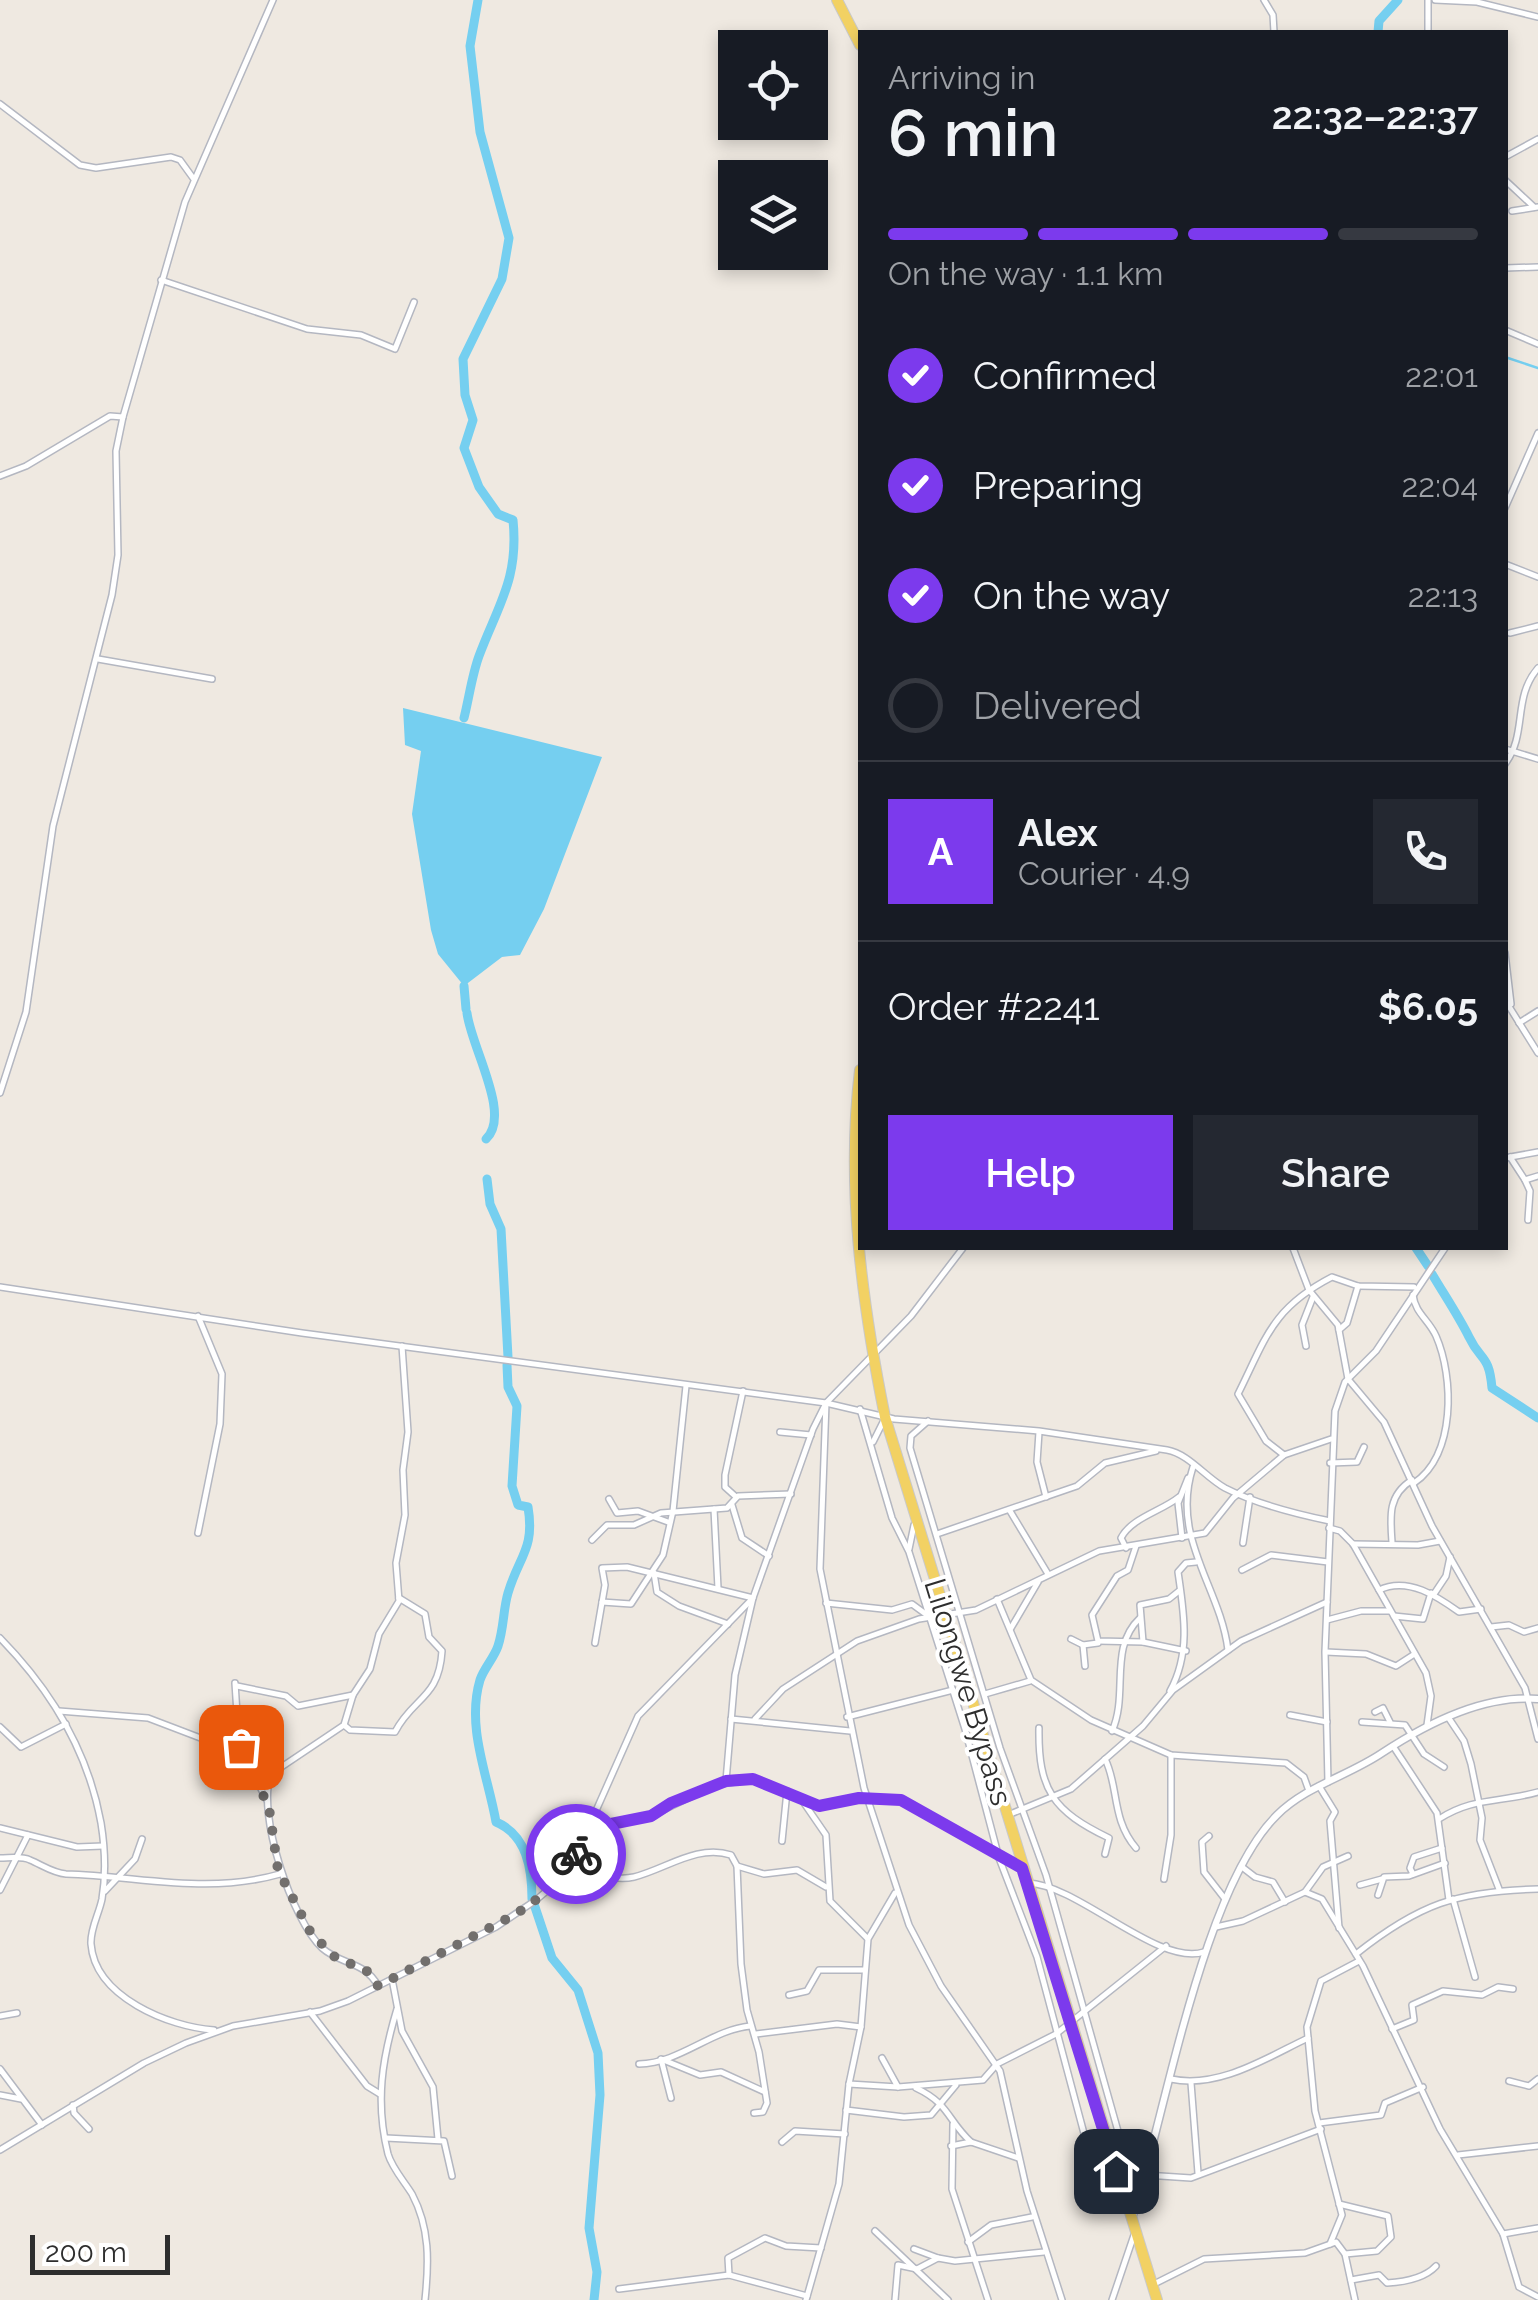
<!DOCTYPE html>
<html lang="en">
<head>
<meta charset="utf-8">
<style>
	:root { --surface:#171b24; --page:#242831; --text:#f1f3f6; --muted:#9ea1a6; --line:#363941; --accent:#7c3aed }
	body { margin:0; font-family:Raleway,sans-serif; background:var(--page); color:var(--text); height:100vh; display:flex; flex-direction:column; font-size:38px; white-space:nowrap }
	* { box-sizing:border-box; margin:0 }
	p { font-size:32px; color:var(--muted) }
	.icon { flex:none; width:55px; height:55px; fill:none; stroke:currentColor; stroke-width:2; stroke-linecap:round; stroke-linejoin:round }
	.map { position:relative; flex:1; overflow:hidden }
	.sheet { position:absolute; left:858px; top:30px; width:650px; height:1220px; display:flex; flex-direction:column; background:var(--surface); border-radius:0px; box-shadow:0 5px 15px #0003 }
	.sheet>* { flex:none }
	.buttons { position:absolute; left:718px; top:30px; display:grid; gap:20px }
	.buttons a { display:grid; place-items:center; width:110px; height:110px; border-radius:0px; background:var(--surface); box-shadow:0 5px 15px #0003; font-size:50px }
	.scale { position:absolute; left:30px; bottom:25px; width:140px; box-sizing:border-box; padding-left:10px; border:5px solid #2e2e2e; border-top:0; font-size:28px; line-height:35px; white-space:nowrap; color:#2e2e2e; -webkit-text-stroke:8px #fff; paint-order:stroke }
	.pin { position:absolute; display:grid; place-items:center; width:85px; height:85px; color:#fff; margin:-42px; border-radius:20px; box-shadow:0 5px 15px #0006 }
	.courier { position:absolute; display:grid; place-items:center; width:100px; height:100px; margin:-50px; border:8px solid #7c3aed; border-radius:50%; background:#fff; color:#222; box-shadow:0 2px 12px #0007 }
	.summary em { font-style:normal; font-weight:600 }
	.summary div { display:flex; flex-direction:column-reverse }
	.summary { display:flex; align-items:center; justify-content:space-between; height:170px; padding:0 30px }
	h1 { font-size:65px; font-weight:600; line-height:75px }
	.bar { display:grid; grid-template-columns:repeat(4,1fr); gap:15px 10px; align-content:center; height:120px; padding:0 30px }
	.bar i { height:12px; border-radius:8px; background:var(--line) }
	.bar .active { background:var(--accent) }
	.bar p { grid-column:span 4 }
	.line { display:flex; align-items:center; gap:25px; padding:0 30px; border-top:2px solid var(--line) }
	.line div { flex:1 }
	.round { display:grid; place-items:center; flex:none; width:105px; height:105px; border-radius:0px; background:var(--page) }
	ol { padding:0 30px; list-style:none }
	li { display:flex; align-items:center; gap:30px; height:110px }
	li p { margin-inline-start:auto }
	li .icon { padding:10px; border-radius:50%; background:var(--accent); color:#fff; stroke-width:4 }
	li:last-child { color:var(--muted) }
	li i { width:55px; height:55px; border:5px solid var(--line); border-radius:50% }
	.action { display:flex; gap:20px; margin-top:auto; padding:20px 30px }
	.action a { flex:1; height:115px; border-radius:0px; background:var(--accent); color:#fff; font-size:40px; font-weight:600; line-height:115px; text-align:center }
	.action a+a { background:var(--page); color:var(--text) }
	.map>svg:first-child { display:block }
	.water { fill:#75cff0 }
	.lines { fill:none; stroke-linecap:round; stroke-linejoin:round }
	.stream { stroke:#75cff0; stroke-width:2.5 }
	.river { stroke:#75cff0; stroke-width:9 }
	.minor-casing { stroke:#b4b7c1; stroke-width:8 }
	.tertiary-casing { stroke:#b4b7c1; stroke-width:9 }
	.primary-casing { stroke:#c9c9c9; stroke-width:12 }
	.minor { stroke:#fff; stroke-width:5 }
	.tertiary { stroke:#fff; stroke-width:6 }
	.primary { stroke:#f2d163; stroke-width:10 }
	.done { stroke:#726f6d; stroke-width:10; stroke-dasharray:0 18 }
	.route { stroke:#7c3aed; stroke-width:12 }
	.labels { text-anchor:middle; stroke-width:8; stroke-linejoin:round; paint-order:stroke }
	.street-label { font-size:30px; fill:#2e2e2e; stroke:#fff }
</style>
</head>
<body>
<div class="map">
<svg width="1538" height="2300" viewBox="0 0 1538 2300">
	<rect width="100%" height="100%" fill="#efe9e1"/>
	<polygon class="water" points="403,708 602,757 544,909 520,955 502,957 464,986 438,954 431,930 412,814 421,751 405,745"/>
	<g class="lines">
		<polyline class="stream" points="1505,357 1538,368"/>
		<g class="river">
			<polyline points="1378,32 1379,21 1398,0"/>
			<path d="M464,718c5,-20 8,-43 15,-62 19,-51 40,-77 34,-136l-15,-6 -19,-27 -15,-39 9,-28 -8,-25 -2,-36 39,-80 7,-41 -29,-106 -10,-86 8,-46"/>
			<polyline points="464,986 466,1009"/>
			<path d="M467,1013c4,34 45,102 19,126"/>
			<polyline points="487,1179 490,1204 501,1229 508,1357"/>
			<polyline points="1416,1248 1428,1266"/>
			<path d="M1432,1274c13,22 26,41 37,63 12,25 20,17 23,51l46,30"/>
			<path d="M507,1365l1,22 9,19 -5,80 6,19 10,2c7,42 -9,49 -20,86 -5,17 -4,35 -10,53 -4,12 -14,22 -18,34 -14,47 8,96 16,142 31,13 36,47 36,77"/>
			<polyline points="534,1904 552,1958 578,1990 598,2053 600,2095 589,2228 597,2272 594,2300"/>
		</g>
		<defs>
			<g id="minor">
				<polyline points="1264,0 1273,15 1274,32"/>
				<polyline points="1435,0 1477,2 1538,17"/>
				<polyline points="1428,32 1428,0"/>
				<polyline points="0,104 80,165 96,168 171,157 180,160 193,178"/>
				<polyline points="1505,157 1538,139"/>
				<polyline points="1505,180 1534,207"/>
				<polyline points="1512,211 1538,207"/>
				<polyline points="1505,268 1538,267"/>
				<polyline points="161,280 307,329 361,335 395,349 414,302"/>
				<polyline points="1505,330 1538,344"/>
				<polyline points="0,476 26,466 110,416 123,417"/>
				<polyline points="1505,508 1538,433"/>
				<polyline points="1505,564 1538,577"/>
				<polyline points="1510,633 1538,626"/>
				<polyline points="98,659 212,679"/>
				<polyline points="1505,749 1538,759"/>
				<path d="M1505,764c23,-31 7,-66 33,-96"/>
				<polyline points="1505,953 1511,1004"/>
				<polyline points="1505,1000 1538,1053"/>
				<polyline points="1519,1023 1538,1011"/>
				<polyline points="0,1093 26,1012 53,826 112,595 118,555 116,451 123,417 185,202 273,0"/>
				<polyline points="1510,1157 1525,1180 1538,1176"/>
				<polyline points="1505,1158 1538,1152"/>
				<polyline points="1525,1180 1530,1191 1528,1220"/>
				<polyline points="1293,1248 1309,1290 1338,1325 1348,1379 1384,1422 1432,1526 1525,1688 1538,1739"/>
				<path d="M0,1287l302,46 524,70 68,16 145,12 128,19c22,4 38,27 58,38 31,16 71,26 105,33"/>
				<path d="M1413,1295c2,18 16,25 23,41 18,41 20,119 -22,147"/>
				<polyline points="198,1316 222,1374 220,1424 198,1533"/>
				<polyline points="1339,1330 1347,1323 1358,1286"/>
				<polyline points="1306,1346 1302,1325 1313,1297"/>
				<polyline points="826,1403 820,1569 864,1788 909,1925 941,1986 1000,2071 1027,2191 1062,2300"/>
				<polyline points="860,1409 892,1518 909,1552 965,1729 999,1858 1037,1957 1090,2156 1095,2170 1124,2202"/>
				<polyline points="928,1421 911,1436 910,1448 1000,1748 1046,1875 1130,2174 1191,2178 1321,2129"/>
				<polyline points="780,1432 811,1435"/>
				<polyline points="1039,1432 1037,1462 1046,1497"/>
				<polyline points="873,1442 884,1420"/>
				<path d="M1284,1455l-18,-14 -28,-47c28,-56 34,-86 94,-117l26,9 56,1"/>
				<polyline points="1330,1463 1357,1462 1364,1447"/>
				<path d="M1193,1467c-23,71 27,119 35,183"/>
				<polyline points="735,1496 725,1487 725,1475 743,1391"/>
				<polyline points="609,1499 617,1513 638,1511 668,1522"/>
				<polyline points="732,1505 742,1538 769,1556"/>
				<polyline points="714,1509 718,1588"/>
				<polyline points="1010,1511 1048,1574"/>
				<polyline points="1329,1528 1340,1531 1353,1544 1426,1673 1431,1696 1427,1725"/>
				<polyline points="937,1534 1077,1486 1105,1463 1156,1451"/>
				<polyline points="1182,1538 1178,1503 1188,1478"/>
				<polyline points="592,1540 607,1525 634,1525 661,1513 727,1508 738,1496 791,1494"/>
				<path d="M1392,1542c-2,-26 -4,-47 20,-62"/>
				<polyline points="1243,1543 1250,1497"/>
				<polyline points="1353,1544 1418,1545 1440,1541"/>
				<polyline points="1136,1546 1128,1570 1117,1576 1092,1615 1098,1641 1143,1642 1186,1651"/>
				<path d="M1126,1548l-5,-10c10,-20 41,-27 58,-41"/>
				<polyline points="909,1549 914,1525"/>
				<polyline points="1242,1570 1271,1555 1328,1562"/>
				<polyline points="654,1573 657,1592 679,1606 728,1624"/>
				<path d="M1379,1590c29,-14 59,7 80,22l22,-3"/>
				<polyline points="1434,1594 1446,1576 1450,1557"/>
				<polyline points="997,1599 1031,1680 1091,1720 1171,1755 1286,1763 1304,1777 1309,1791"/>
				<polyline points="602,1602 631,1604 663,1555 673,1511 686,1386"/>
				<polyline points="826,1603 892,1610 912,1604 927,1615"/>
				<polyline points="1394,1616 1423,1619 1431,1593"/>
				<polyline points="1327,1620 1361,1611 1390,1611"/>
				<polyline points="1491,1627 1509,1625 1524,1632 1538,1628"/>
				<polyline points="1011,1628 1038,1582"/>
				<path d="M0,1638c51,52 88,113 101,185 4,25 5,52 1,76 -3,15 -12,30 -11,45 4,53 78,83 123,86"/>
				<polyline points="1071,1639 1083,1645 1098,1643"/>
				<polyline points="1143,1642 1140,1605 1169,1599 1179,1591"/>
				<polyline points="1083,1645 1085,1666"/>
				<polyline points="1326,1652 1366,1654 1396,1666 1413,1655"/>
				<polyline points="235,1683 239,1744"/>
				<polyline points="237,1686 286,1696 298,1706 353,1695"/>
				<path d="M1170,1691c21,-38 14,-78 8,-119l8,-9 10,-1"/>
				<polyline points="985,1694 1030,1681"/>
				<polyline points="59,1711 148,1718 211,1742 239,1744 266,1799"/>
				<polyline points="1375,1712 1383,1708 1390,1722"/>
				<polyline points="1290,1715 1327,1722"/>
				<polyline points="847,1717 953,1690"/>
				<polyline points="1448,1717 1464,1741 1471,1764 1482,1818 1480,1840 1499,1889"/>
				<polyline points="731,1719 850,1731"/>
				<polyline points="755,1719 783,1689 857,1641 919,1619 976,1610 1099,1551 1205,1533 1233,1498 1284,1455 1331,1439"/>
				<polyline points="1362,1722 1405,1725 1424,1754 1444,1767"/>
				<path d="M344,1725l6,5 45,2c18,-35 44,-33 47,-81l-13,-14 -4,-23 -26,-16"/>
				<polyline points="0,1727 21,1747 66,1724"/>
				<path d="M1039,1728c-1,62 14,83 70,110l-4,16"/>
				<path d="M1112,1731c17,-37 -4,-83 28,-113"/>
				<polyline points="1393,1746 1437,1813 1449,1900"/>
				<path d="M1105,1759c14,27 6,60 31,89"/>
				<polyline points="726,1781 735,1675 753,1598 813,1429 826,1403 911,1316 963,1248"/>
				<polyline points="1328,1782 1325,1652 1335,1411 1345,1382 1376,1351 1445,1248"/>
				<polyline points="1319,1786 1335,1812 1330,1821 1339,1928"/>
				<polyline points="804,1803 826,1835 830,1901 867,1938"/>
				<polyline points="1008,1815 1071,1789 1143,1726 1173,1690 1241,1641 1327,1602"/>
				<path d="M1439,1819c34,-22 60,-16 99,-27"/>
				<polyline points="0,1828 77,1847 103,1846"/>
				<polyline points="586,1828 651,1816 715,1785 753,1779 819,1806 859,1797 901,1801 1021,1868"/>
				<polyline points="1209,1836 1202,1842 1204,1872 1225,1899"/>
				<polyline points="782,1841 787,1791"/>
				<polyline points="576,1855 608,1826"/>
				<path d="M0,1858c10,0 22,-2 30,2 12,5 23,13 36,14 74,2 140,21 214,0"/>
				<polyline points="737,1866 764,1874 797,1870 826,1887"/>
				<polyline points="1242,1867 1255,1877 1273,1882 1285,1902"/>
				<path d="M563,1868c22,2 49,14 71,9 32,-8 63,-33 97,-22l6,11 4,98 6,46 12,42 8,51 -4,9 -9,1"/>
				<polyline points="1413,1874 1410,1868 1414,1857 1442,1848"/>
				<polyline points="1164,1879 1171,1835 1171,1755"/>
				<path d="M1028,1883c51,2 130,84 176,69"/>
				<polyline points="1360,1885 1382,1879"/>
				<polyline points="0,1890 28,1835"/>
				<polyline points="105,1891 135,1859 142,1839"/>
				<polyline points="1305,1892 1323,1867 1348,1856"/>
				<polyline points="1378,1895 1384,1877 1409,1876 1445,1863"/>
				<polyline points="1453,1899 1475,1977"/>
				<polyline points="1216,1927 1243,1921 1305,1892 1322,1899 1363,1966 1440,2129 1503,2234 1519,2287 1538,2297"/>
				<path d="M1356,1954c63,-50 101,-63 182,-65"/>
				<polyline points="392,1979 402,2031 433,2087 438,2139"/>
				<path d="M378,1986c-13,-25 -37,-21 -56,-38 -30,-28 -66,-135 -51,-174l73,-49 9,-30 17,-26 9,-35 20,-33 -3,-38 9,-48 -2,-45 5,-38 -6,-86"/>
				<polyline points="789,1995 807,1991 819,1970 864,1970"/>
				<path d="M397,2009c-15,50 -22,93 -9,145 4,14 16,27 24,40 18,34 17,68 13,106"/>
				<polyline points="310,2012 367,2086 380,2094"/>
				<polyline points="0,2016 17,2013"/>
				<polyline points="1392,2029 1414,2020 1412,2005 1443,1991 1482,1995 1498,1987 1513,1989"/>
				<polyline points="756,2034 837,2024 861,2027"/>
				<polyline points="882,2058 898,2087"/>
				<path d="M639,2064c41,-1 72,-34 111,-38"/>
				<polyline points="0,2069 42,2125"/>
				<path d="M1171,2079c48,10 95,-21 137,-41"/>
				<polyline points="1509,2081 1529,2086 1538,2079"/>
				<polyline points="1191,2083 1198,2173"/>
				<polyline points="849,2084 898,2087 983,2080 997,2064 1056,2034 1166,1946"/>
				<path d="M916,2088c34,16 31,32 55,54"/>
				<polyline points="0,2095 21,2099"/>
				<polyline points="671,2098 661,2059 700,2075 721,2072 765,2092"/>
				<polyline points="73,2105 74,2113 89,2129"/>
				<polyline points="846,2110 904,2117 931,2115 956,2085"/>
				<polyline points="1319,2123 1381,2115 1385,2103 1423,2087"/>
				<polyline points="953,2124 952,2189 988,2300"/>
				<polyline points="386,2138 444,2141 452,2176"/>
				<polyline points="782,2142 795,2131 845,2134"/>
				<polyline points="951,2146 971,2142 1018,2158"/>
				<polyline points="0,2150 144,2063 186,2043 233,2026 320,2011 348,2001 496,1927 536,1900 549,1889 583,1840 638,1716 753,1598 627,1567 602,1568 605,1585 595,1643"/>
				<polyline points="1458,2155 1538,2146"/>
				<polyline points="1339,2204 1388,2216 1391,2237 1377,2251 1345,2254"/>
				<polyline points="875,2231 948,2300"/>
				<polyline points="1503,2234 1538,2228"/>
				<polyline points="968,2242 991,2225 1032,2217"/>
				<polyline points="1330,2244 1342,2215 1315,2111 1307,2027 1321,1981 1359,1961"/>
				<polyline points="914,2249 938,2258"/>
				<polyline points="729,2275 728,2258 765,2238 786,2246 821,2248"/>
				<path d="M1351,2280l28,-5 8,8c17,-1 37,-4 49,-17"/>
				<polyline points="1152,2285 1204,2259 1305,2253 1336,2242 1345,2254 1355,2300"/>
				<polyline points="619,2289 729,2275 807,2296"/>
				<polyline points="806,2300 839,2184 849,2084 861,2027 868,1939 895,1893"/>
				<polyline points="895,2300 898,2265 917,2269 938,2258 955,2261 1044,2252"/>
				<polyline points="1112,2300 1134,2235"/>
			</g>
			<path id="tertiary" d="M1133,2215c33,-104 70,-327 144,-400 29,-29 71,-39 105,-62 44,-29 101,-59 156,-54"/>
			<g id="primary">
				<polyline points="837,0 860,45"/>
				<path d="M860,1070c-14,116 2,233 25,347l272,883"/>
			</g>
		</defs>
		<use href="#minor" class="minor-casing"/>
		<use href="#tertiary" class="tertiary-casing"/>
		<use href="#primary" class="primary-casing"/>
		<use href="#minor" class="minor"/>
		<use href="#tertiary" class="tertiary"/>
		<use href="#primary" class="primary"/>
	</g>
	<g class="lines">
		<polyline class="done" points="241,1747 269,1808 278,1870 311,1933 336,1958 366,1970 378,1986 516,1914 544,1894 576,1854"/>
		<polyline class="route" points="576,1854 611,1824 651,1816 671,1803 726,1781 753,1779 819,1806 859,1798 901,1800 1022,1868 1116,2171"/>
	</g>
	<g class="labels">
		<g class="street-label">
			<text transform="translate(968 1692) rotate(73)" y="10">Lilongwe Bypass</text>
		</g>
	</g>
</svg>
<div class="buttons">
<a><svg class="icon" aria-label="locate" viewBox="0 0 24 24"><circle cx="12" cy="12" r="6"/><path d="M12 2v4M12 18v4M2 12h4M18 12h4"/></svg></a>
<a><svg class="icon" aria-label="layers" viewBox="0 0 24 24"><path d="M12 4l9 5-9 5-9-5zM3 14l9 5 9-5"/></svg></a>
</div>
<div class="scale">200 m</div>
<div class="pin" style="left:241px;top:1747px;background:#ea580c"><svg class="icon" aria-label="bag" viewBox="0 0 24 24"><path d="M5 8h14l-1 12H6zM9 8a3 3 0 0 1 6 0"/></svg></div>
<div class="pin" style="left:1116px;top:2171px;background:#1f2937"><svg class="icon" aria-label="home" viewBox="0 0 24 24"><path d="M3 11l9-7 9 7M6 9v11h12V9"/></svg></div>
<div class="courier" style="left:576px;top:1854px"><svg class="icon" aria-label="bike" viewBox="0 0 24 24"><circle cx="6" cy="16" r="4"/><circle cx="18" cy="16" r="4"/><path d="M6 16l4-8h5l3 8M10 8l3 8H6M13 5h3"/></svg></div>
<section class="sheet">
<div class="summary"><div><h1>6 min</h1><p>Arriving in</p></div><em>22:32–22:37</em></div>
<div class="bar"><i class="active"></i><i class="active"></i><i class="active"></i><i></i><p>On the way · 1.1 km</p></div>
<ol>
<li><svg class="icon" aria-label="check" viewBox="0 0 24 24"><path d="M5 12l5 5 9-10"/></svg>Confirmed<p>22:01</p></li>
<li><svg class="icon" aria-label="check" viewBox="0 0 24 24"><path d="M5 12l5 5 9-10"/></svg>Preparing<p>22:04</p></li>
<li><svg class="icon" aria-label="check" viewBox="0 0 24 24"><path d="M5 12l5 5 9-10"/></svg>On the way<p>22:13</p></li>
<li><i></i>Delivered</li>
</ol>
<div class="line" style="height:180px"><b class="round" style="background:var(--accent);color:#fff">A</b><div><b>Alex</b><p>Courier · 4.9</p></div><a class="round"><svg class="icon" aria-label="phone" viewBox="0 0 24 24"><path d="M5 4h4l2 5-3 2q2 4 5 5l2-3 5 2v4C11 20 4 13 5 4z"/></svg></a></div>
<div class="line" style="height:130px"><div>Order #2241</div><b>$6.05</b></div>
<div class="action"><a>Help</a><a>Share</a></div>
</section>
</div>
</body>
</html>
